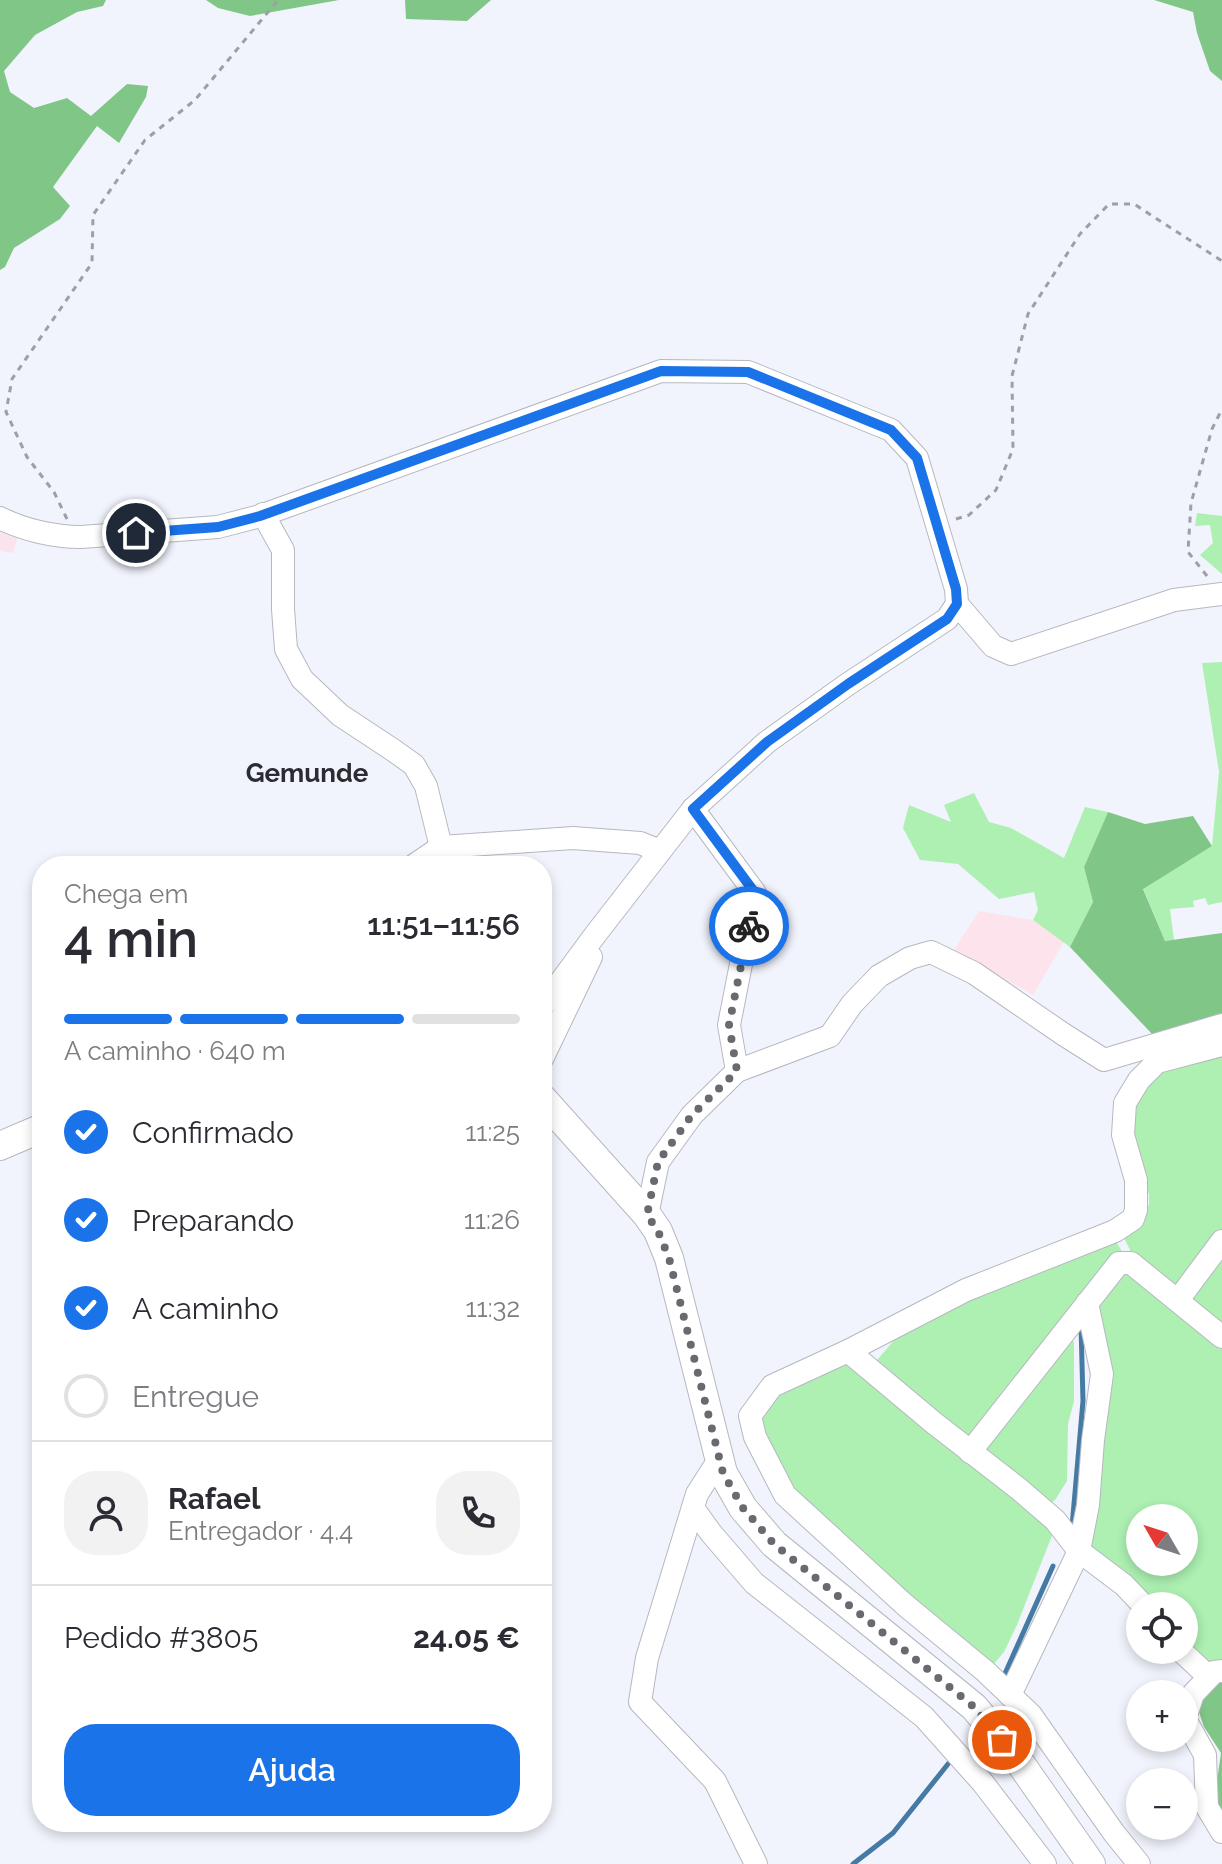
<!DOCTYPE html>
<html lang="pt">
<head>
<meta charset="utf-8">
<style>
	:root { --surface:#fff; --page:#f2f2f3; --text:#2b2b33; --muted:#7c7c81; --line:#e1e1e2; --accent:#1a73e8 }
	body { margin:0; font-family:Raleway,sans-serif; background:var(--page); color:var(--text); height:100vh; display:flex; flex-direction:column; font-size:30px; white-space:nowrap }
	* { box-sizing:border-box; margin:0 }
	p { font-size:26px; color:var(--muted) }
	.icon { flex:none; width:44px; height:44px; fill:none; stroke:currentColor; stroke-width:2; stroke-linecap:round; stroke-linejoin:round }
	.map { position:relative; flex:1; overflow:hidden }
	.panel { position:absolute; left:32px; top:856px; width:520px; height:976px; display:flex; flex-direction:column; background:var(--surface); border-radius:32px; box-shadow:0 4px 12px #0003 }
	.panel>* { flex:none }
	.needle { width:52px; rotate:309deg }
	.tools { position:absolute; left:1126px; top:1504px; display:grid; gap:16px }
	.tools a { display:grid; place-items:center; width:72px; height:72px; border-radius:50%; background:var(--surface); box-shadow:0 4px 12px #0003; font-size:40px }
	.pin { position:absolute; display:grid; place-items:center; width:68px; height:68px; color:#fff; margin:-34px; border:4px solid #fff; border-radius:50%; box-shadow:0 2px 8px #0007 }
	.courier { position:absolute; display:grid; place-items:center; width:80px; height:80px; margin:-40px; border:6px solid #1a73e8; border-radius:50%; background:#fff; color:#222; box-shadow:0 2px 10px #0007 }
	.overview em { font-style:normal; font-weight:600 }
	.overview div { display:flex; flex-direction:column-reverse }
	.overview { display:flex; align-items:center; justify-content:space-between; height:136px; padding:0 32px }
	h1 { font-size:52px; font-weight:600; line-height:60px }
	.bar { display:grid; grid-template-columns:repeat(4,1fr); gap:12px 8px; align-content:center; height:96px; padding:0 32px }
	.bar i { height:10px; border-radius:6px; background:var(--line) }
	.bar .on { background:var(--accent) }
	.bar p { grid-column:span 4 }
	.line { display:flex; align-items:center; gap:20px; padding:0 32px; border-top:2px solid var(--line) }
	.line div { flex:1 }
	.round { display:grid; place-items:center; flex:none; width:84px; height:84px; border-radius:32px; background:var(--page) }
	ol { padding:0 32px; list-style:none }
	li { display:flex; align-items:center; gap:24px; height:88px }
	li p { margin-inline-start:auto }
	li .icon { padding:8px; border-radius:50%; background:var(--accent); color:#fff; stroke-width:4 }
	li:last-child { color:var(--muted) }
	li i { width:44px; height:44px; border:4px solid var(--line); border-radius:50% }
	.button { display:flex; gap:16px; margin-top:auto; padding:16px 32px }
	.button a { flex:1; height:92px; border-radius:32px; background:var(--accent); color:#fff; font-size:32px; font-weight:600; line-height:92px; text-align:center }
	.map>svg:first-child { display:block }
	.industrial { fill:#fde3eb }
	.education { fill:#fbe3ee }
	.green { fill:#adf0b2; fill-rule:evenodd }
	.forest { fill:#80c686 }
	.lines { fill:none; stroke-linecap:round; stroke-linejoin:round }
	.stream { stroke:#457aa4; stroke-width:5 }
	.minor-casing { stroke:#b6b8c0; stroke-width:24 }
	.major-casing { stroke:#b6b8c0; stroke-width:30 }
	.path { stroke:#9d9fa5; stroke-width:3; stroke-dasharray:6 6; stroke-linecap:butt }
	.minor { stroke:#fff; stroke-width:22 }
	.major { stroke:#fff; stroke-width:28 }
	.done { stroke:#696a6f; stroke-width:8; stroke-dasharray:0 14.4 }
	.route { stroke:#1a73e8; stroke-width:10 }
	.labels { text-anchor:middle; stroke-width:7; stroke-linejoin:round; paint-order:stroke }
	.neighbourhood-label { font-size:26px; font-weight:bold; fill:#2b2c32; stroke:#f2f4fd }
</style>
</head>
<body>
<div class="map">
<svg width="1222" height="1864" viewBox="0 0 1222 1864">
	<rect width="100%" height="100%" fill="#f2f4fd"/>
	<polygon class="industrial" points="979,911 1033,920 1064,942 1033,995 954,950"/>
	<polygon class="education" points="0,528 18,537 13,553 0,551"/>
	<g class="green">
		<polygon points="1197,513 1222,516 1222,574 1200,555 1213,543 1210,525 1195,526"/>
		<polygon points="1222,662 1222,902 1208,905 1205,898 1193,901 1194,907 1170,909 1174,940 1165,941 1143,888 1212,846 1219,772 1202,663"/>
		<polygon points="974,793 989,822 1011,828 1064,858 1085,807 1108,812 1084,867 1093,902 1070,947 1033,920 1038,910 1034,892 999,899 958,864 920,860 903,828 909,805 951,822 944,805"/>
		<polygon points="1222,1048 1222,1232 1175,1294 1138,1266 1124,1238 1149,1205 1149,1194 1137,1174 1131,1103 1163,1065"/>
		<polygon points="1112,1235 1123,1253 969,1448 872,1366 901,1332 923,1315"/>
		<polygon points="1222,1253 1222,1332 1182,1300"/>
		<path d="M1126,1266l96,75v327l-10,-1 -28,-17v-44h-33l-65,-54 5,-36v-209zM1140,1518h44v44h-44z"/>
		<polygon points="1069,1337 1074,1342 1074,1401 1068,1424 1067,1481 1055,1500 1046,1507 975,1451"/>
		<polygon points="846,1357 1055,1528 1017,1625 1004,1652 993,1665 802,1507 761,1440 760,1408 770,1393"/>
	</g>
	<g class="forest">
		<polygon points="0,0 106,0 103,6 77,12 35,35 4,71 10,92 34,108 67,98 91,116 127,84 148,86 146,97 119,143 97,126 53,187 70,206 60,219 14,248 5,267 0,270"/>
		<polygon points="206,0 339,0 250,16 218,8"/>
		<polygon points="405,0 491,0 467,21 406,19"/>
		<polygon points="1154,0 1222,0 1222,81 1210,71 1197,33 1193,12"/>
		<polygon points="1108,812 1145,824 1193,816 1212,846 1143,889 1165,941 1222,933 1222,1013 1152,1034 1070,947 1093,902 1084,867"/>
		<polygon points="1222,1679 1222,1816 1214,1801 1221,1753 1204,1727 1195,1700"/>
	</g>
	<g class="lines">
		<g class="stream">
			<polyline points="1072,1527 1083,1401 1081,1326"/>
			<polyline points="1003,1678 1053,1566"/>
			<polyline points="853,1864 893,1833 948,1764"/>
		</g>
		<defs>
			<g id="minor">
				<polyline points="263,514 283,550 283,609 286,649 302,679 340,715 393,750 414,765 426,786 441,847"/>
				<path d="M0,518c24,12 54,19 81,19l137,-10 42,-11 401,-145 87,1 143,58 26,28 39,131 1,15 -10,15 -99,65 -81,58 -74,67 -98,126 -53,72"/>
				<polyline points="957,604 993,646 1011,654 1174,600 1222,594"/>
				<polyline points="693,809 755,893 729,1025 737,1071"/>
				<polyline points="413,866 441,847 573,838 640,843 660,851"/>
				<polyline points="542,1059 591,957"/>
				<polyline points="647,1215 658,1162 692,1115 737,1071 830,1036 852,1004 879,976 910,958 931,952 974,973 1063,1034 1104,1060 1222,1025"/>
				<polyline points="1178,1300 1222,1241"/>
				<polyline points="848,1351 934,1423 1019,1489 1055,1520 1079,1551 1124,1585 1144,1606"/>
				<polyline points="970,1452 1119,1263 1131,1263 1222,1337"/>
				<polyline points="720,1458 697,1494 647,1658 640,1702 715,1781 756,1864"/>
				<polyline points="693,1508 711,1533 754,1583 924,1717 983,1783 1045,1864"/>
				<polyline points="1180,1650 1209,1677"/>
				<polyline points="1222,1671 1214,1672 1193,1694 1185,1719 1205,1755 1207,1807 1222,1832"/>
				<polyline points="1010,1695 1079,1551 1088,1505 1093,1440 1102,1374 1087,1303"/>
				<polyline points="1139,1864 1114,1833 1031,1715 985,1671 905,1605 785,1495 755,1437 750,1416 772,1386 848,1351 966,1290 1115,1231 1133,1219 1136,1210 1136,1180 1123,1135 1125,1103 1139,1080 1157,1062 1222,1045"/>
			</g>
			<g id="major">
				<polyline points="542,1098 647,1215 658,1231 669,1258 723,1473 743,1508 774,1544 974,1707 1016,1757 1091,1864"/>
				<polyline points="0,1146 42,1128"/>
			</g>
		</defs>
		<use href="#minor" class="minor-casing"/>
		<use href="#major" class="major-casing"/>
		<g class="path">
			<polyline points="67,519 54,492 27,457 6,412 12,379 92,263 93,215 145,140 195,100 278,0"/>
			<polyline points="956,519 969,515 996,490 1013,449 1012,376 1028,314 1080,234 1109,204 1134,204 1222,261"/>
			<polyline points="1207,576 1188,552 1191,503 1212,429 1222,409"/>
		</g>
		<use href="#minor" class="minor"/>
		<use href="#major" class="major"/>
	</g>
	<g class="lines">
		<polyline class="done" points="749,926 729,1025 737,1071 692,1115 658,1162 647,1215 658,1231 669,1258 723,1473 743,1508 774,1544 974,1707 1002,1740"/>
		<polyline class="route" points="136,533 218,527 260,516 661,371 748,372 891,430 917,458 956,589 957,604 947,619 848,684 767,742 693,809 755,893 749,926"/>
	</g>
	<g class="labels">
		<g class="neighbourhood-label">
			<text x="307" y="782">Gemunde</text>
		</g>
	</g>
</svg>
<div class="tools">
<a><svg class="needle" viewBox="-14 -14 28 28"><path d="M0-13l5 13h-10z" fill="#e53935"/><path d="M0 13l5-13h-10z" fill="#7c7c81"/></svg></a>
<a><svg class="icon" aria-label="locate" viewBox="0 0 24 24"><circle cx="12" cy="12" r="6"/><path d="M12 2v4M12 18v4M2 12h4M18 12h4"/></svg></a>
<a>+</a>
<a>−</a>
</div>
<div class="pin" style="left:1002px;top:1740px;background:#ea580c"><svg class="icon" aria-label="bag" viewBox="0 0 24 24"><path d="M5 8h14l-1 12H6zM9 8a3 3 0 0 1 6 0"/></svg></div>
<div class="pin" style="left:136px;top:533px;background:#1f2937"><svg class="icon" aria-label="home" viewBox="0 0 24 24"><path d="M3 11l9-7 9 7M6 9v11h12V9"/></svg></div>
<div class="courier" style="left:749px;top:926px"><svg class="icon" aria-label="bike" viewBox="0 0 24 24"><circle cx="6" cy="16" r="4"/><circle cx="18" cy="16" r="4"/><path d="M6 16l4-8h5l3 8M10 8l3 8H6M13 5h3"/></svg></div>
<section class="panel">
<div class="overview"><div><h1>4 min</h1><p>Chega em</p></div><em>11:51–11:56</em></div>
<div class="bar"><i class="on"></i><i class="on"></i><i class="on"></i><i></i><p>A caminho · 640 m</p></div>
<ol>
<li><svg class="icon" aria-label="check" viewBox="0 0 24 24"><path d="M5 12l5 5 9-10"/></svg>Confirmado<p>11:25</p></li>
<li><svg class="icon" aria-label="check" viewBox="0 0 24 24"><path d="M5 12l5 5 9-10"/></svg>Preparando<p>11:26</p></li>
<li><svg class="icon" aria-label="check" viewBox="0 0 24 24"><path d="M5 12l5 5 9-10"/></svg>A caminho<p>11:32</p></li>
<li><i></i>Entregue</li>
</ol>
<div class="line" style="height:144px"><a class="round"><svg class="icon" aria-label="person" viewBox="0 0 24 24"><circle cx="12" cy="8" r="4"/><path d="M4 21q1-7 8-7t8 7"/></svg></a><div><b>Rafael</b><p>Entregador · 4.4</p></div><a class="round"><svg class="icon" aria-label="phone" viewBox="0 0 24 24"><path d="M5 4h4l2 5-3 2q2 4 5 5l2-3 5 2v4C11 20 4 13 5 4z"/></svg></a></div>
<div class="line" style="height:104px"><div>Pedido #3805</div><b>24.05 €</b></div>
<div class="button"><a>Ajuda</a></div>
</section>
</div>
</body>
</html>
